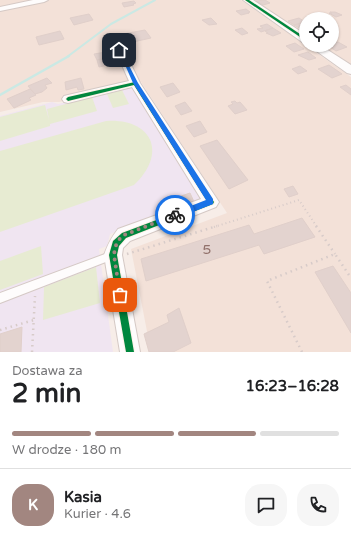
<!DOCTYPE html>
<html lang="pl">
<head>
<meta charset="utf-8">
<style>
	:root { --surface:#fff; --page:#f6f6f6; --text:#202124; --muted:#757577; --line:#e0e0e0; --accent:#a28680 }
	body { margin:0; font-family:"Varela Round",sans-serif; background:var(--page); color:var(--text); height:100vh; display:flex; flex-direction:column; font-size:15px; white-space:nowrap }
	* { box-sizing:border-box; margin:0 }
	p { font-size:13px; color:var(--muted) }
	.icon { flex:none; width:22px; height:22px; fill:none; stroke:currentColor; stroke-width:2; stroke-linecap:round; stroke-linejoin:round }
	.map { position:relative; height:352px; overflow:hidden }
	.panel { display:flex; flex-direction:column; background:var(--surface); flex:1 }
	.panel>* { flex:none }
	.tools { position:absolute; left:299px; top:12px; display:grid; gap:8px }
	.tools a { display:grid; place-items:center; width:40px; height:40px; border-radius:50%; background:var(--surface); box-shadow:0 1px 3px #0004; font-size:20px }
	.pin { position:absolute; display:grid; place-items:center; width:34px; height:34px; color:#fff; margin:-17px; border-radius:8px; box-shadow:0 2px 6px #0006 }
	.courier { position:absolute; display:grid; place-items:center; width:40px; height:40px; margin:-20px; border:3px solid #1a73e8; border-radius:50%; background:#fff; color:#222; box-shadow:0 1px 5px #0007 }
	.overview em { font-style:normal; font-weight:800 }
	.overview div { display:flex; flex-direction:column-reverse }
	.overview { display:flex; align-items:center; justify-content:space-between; height:68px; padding:0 12px }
	h1 { font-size:26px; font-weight:800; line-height:30px }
	.bar { display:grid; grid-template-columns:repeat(4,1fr); gap:6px 4px; align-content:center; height:48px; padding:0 12px }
	.bar i { height:5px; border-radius:3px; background:var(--line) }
	.bar .selected { background:var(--accent) }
	.bar p { grid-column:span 4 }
	.line { display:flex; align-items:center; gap:10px; padding:0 12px; border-top:1px solid var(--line) }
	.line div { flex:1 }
	.round { display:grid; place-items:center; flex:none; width:42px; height:42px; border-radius:16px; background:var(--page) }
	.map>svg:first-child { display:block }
	.residential { fill:#f3e1d8 }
	.education { fill:#f0e5f1 }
	.green { fill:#e7ebd2 }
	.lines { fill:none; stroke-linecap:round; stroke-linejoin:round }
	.stream-far1 { stroke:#cae9e4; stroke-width:2 }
	.stream { stroke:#cae9e4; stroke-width:2.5 }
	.building { fill:#e3d3cf; stroke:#e0cfca }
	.service-casing { stroke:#d5c9c5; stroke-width:2 }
	.minor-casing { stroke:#d5c9c5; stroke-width:2 }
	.tertiary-casing { stroke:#d5c9c5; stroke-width:2 }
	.path-far1 { stroke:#d7cbc9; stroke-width:2; stroke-dasharray:1 3; stroke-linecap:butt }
	.path { stroke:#d7cbc9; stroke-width:2.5; stroke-dasharray:1.5 4; stroke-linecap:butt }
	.service { fill:#fefcfc; fill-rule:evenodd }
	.minor { fill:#fefcfc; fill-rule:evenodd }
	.tertiary { fill:#fefcfc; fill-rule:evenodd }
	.cycleway-casing { stroke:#fff1e8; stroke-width:2 }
	.cycleway { fill:#00873e; fill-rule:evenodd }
	.route { fill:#1a73e8 }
	.done { stroke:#a28680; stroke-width:4; stroke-dasharray:0 7.2 }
	.labels { text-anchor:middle; stroke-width:4; stroke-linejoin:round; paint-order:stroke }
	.near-number-label { font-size:14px; fill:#92726c }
</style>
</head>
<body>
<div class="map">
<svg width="351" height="352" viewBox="0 0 351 352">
	<rect width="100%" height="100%" fill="#f7ede8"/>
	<g class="residential">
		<polygon points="0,0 241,0 351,77 351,352 151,352 131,249 227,213 141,82 59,102 43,102 0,112"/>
		<polygon points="251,0 351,0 351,71 314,45 332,45 332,19 306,19 306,39"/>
	</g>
	<polygon class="education" points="131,87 137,88 201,198 200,202 195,204 190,193 173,199 177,210 110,234 107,246 99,249 113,352 0,352 0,116 52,102 58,104"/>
	<g class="green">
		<polygon points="122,90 129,104 113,108 107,94"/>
		<polygon points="92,97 97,111 50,124 50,126 0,141 0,117 45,105 49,120 47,109"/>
		<path d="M106,121c46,-3 62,32 28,64l-134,47v-81z"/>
		<polygon points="41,246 43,274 0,290 0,261"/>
		<polygon points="96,267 100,303 43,320 44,287"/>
	</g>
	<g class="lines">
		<polyline class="stream-far1" points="67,57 111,24 155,0"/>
		<polyline class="stream" points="0,95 69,56"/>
	</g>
	<g class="building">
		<polygon points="265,0 270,3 263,5 256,1"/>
		<polygon points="134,1 136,3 133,4 134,5 124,7 122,3"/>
		<polygon points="246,9 250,12 248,13 249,13 241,15 236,11"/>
		<polygon points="330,12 335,12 342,15 336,17 329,13 332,13"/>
		<polygon points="89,14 93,20 74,25 70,18"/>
		<polygon points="211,18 217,24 209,25 202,20"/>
		<polygon points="299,18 305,22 294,25 288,21"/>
		<polygon points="305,22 306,28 301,29 294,25"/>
		<polygon points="267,24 273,28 261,32 257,29 263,28 260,26"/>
		<polygon points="242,28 248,33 242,35 235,30"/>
		<polygon points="273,28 281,33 273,36 266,33 268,33 265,31"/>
		<polygon points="145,30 151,38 133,42 131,39 127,40 123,34"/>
		<polygon points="60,31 64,39 39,45 36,37"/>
		<polygon points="338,42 347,47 336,51 327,45"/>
		<polygon points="295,43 304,49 294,52 286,46"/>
		<polygon points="106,52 109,58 97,60 94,54"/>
		<polygon points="308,52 316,58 309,60 298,55"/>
		<polygon points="109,58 112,64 99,67 97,60"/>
		<polygon points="329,65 342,74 332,78 318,69"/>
		<polygon points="300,66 307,71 298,74 292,69"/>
		<polygon points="47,78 52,83 45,85 47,88 42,92 35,94 28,86"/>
		<polygon points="81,78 84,89 78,90 77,87 66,90 65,82"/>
		<polygon points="173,83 180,92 167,97 160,87"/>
		<polygon points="346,85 351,89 351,95 340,87"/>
		<polygon points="30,89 36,95 29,98 31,100 14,108 7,99"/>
		<polygon points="235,101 237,103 240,102 247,110 235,114 228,106 233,104 231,102"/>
		<polygon points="185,102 192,111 181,115 175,106"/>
		<polygon points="200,121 207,132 194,137 186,126"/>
		<polygon points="217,140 248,180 229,189 200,146"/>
		<polygon points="293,186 298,194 289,197 284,189"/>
		<polygon points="190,193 195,204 177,210 172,199"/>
		<polygon points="302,218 315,237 264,254 259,245 146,281 141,259 249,225 254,234"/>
		<polygon points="333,266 351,293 351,333 315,272"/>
		<polygon points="179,308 191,343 173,352 149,352 144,334 169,322 167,315"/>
		<polygon points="22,327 21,352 0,352 0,334"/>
	</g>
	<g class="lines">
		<defs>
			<polygon id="service" points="113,251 116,252 117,255 116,258 0,303 0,293"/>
			<g id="minor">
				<polygon points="33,0 48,0 44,2 0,11 0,7"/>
				<path d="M114,35l4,3 22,45 79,119 -3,5 -86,34 -7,7 -1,7 18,97h-20l-16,-97c4,-11 7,-17 14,-26l83,-30 -69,-112 -64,16 -4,-1 -2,-3 2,-3 4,-1 61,-14 -19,-43z"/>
			</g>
			<g id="tertiary">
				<polygon points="243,0 253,0 306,35 306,43 302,42"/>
				<polygon points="308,45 320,45 351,65 351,74 347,73"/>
			</g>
		</defs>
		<use href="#service" class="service-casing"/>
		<use href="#minor" class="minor-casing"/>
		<use href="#tertiary" class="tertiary-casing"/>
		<polyline class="path-far1" points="214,227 299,200 317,227"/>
		<g class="path">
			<polyline points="316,226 335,254"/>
			<polyline points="127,254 217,226"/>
			<polyline points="0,330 34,320"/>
			<polyline points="32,352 35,296"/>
			<polyline points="302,352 267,281 335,254 351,278"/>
		</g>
		<use href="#service" class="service"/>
		<use href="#minor" class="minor"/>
		<use href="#tertiary" class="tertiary"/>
		<defs>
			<g id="cycleway">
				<polygon points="245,0 249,0 306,38 306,41"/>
				<polygon points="135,82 137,83 214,202 213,204 126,238 119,246 117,255 134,352 126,352 109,255 113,241 122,233 207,201 134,85 68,101 66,99 68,97"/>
			</g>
		</defs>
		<use href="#cycleway" class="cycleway-casing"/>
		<use href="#cycleway" class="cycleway"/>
	</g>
	<polygon class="route" points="118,49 121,50 138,83 213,199 213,204 175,219 173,218 173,213 206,200 133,83"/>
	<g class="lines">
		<path class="done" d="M120,295l-6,-40c1,-9 3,-15 10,-20l51,-20"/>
	</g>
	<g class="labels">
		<g class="near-number-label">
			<text x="207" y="254">5</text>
		</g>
	</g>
</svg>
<div class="tools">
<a><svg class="icon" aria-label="locate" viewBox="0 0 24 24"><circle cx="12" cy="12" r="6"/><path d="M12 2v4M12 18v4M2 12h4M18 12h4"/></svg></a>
</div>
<div class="pin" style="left:120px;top:295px;background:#ea580c"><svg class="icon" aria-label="bag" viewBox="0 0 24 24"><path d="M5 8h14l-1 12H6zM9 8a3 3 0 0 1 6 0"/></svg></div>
<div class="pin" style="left:119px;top:50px;background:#1f2937"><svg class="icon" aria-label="home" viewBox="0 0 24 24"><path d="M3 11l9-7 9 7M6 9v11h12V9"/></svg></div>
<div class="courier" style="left:175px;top:215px"><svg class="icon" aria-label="bike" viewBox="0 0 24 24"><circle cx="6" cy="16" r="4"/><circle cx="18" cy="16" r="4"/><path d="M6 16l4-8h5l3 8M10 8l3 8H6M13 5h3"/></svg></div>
</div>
<section class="panel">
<div class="overview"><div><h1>2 min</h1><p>Dostawa za</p></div><em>16:23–16:28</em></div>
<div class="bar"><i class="selected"></i><i class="selected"></i><i class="selected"></i><i></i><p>W drodze · 180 m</p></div>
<div class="line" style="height:72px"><b class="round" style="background:var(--accent);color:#fff">K</b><div><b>Kasia</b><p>Kurier · 4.6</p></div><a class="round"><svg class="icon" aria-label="chat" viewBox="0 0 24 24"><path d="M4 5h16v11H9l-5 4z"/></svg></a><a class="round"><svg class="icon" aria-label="phone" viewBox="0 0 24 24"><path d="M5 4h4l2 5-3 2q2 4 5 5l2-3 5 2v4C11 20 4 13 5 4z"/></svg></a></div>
</section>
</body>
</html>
